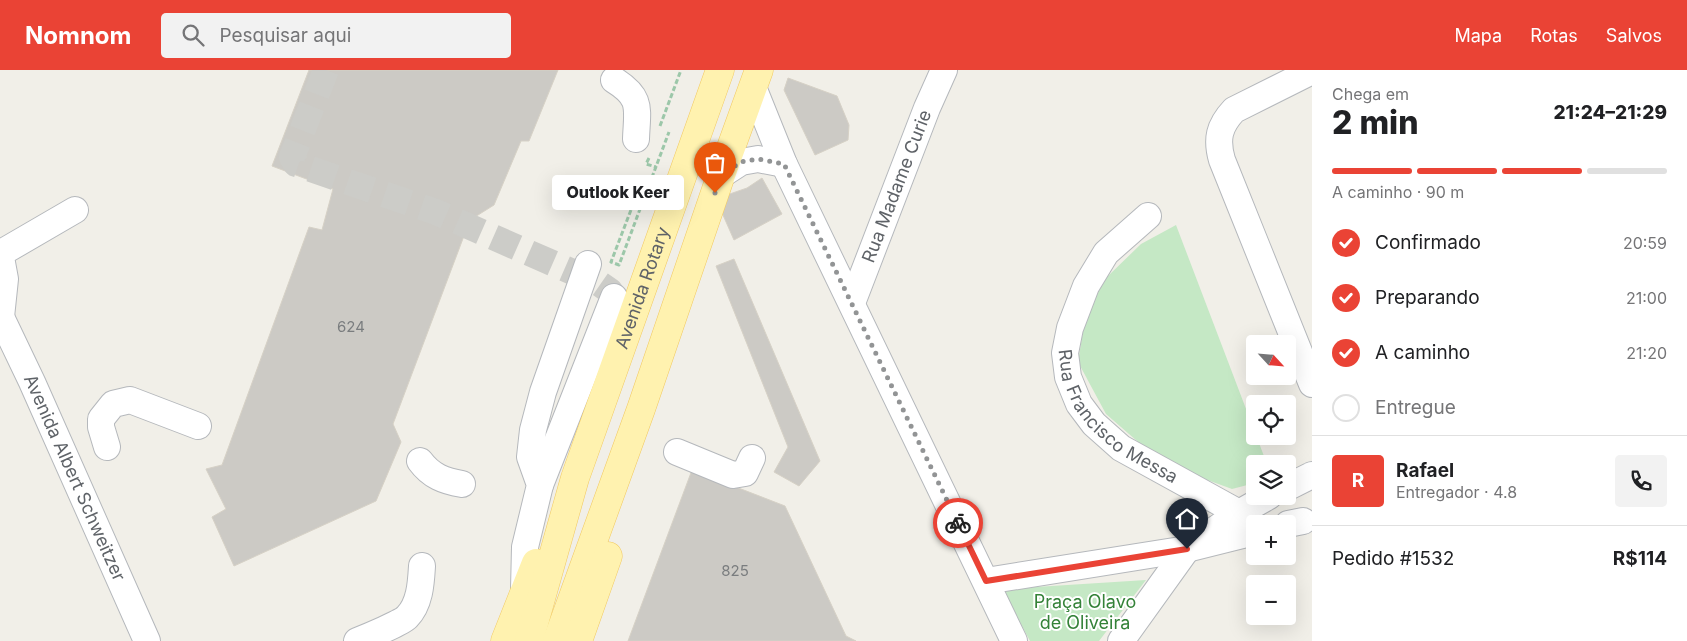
<!DOCTYPE html>
<html lang="pt">
<head>
<meta charset="utf-8">
<style>
	:root { --surface:#fff; --page:#f2f2f2; --text:#202124; --muted:#757577; --line:#e0e0e0; --accent:#ea4335 }
	body { margin:0; font-family:Inter,sans-serif; background:var(--page); color:var(--text); height:100vh; display:flex; flex-direction:column; font-size:19px; white-space:nowrap }
	* { box-sizing:border-box; margin:0 }
	p { font-size:16px; color:var(--muted) }
	.icon { flex:none; width:28px; height:28px; fill:none; stroke:currentColor; stroke-width:2; stroke-linecap:round; stroke-linejoin:round }
	.map { position:relative; flex:1; overflow:hidden }
	.side { display:flex; flex-direction:column; background:var(--surface); width:375px }
	.side>* { flex:none }
	.needle { width:32px; rotate:116deg }
	.fabs { position:absolute; left:1246px; top:265px; display:grid; gap:10px }
	.fabs a { display:grid; place-items:center; width:50px; height:50px; border-radius:5px; background:var(--surface); box-shadow:0 5px 20px #0002; font-size:25px }
	.pin { position:absolute; display:grid; place-items:center; width:42px; height:42px; color:#fff; margin:-51px -21px; border-radius:50% 50% 50% 0; rotate:-45deg; box-shadow:0 0 5px #0007 }
	.pin .icon { rotate:45deg }
	.courier { position:absolute; display:grid; place-items:center; width:50px; height:50px; margin:-25px; border:4px solid #ea4335; border-radius:50%; background:#fff; color:#222; box-shadow:0 1px 6px #0007 }
	.bubble { position:absolute; height:35px; border-radius:5px; background:var(--surface); box-shadow:0 5px 20px #0002; font-size:16px; font-weight:800; line-height:35px; text-align:center }
	.headline em { font-style:normal; font-weight:800 }
	.headline div { display:flex; flex-direction:column-reverse }
	.headline { display:flex; align-items:center; justify-content:space-between; height:85px; padding:0 20px }
	h1 { font-size:32px; font-weight:800; line-height:38px }
	.bar { display:grid; grid-template-columns:repeat(4,1fr); gap:8px 5px; align-content:center; height:60px; padding:0 20px }
	.bar i { height:6px; border-radius:4px; background:var(--line) }
	.bar .on { background:var(--accent) }
	.bar p { grid-column:span 4 }
	.line { display:flex; align-items:center; gap:12px; padding:0 20px; border-top:1px solid var(--line) }
	.line div { flex:1 }
	.round { display:grid; place-items:center; flex:none; width:52px; height:52px; border-radius:5px; background:var(--page) }
	ol { padding:0 20px; list-style:none }
	li { display:flex; align-items:center; gap:15px; height:55px }
	li p { margin-inline-start:auto }
	li .icon { padding:5px; border-radius:50%; background:var(--accent); color:#fff; stroke-width:4 }
	li:last-child { color:var(--muted) }
	li i { width:28px; height:28px; border:2px solid var(--line); border-radius:50% }
	header { display:flex; align-items:center; gap:30px; box-sizing:border-box; height:70px; padding:0 25px; background:var(--accent); color:#fff }
	header strong { font-size:24px }
	nav { display:flex; gap:28px; margin-inline-start:auto; font-size:18px }
	.search { width:350px; height:45px; background:var(--page); display:flex; align-items:center; gap:12px; box-sizing:border-box; padding:0 18px; border-radius:5px; color:var(--muted); font-size:19px }
	main { display:flex; flex:1; min-height:0 }
	.map>svg:first-child { display:block }
	.green { fill:#c5e8c5 }
	.building { fill:#cccac5; stroke:#d6d1c6 }
	.lines { fill:none; stroke-linecap:round; stroke-linejoin:round }
	.minor-tunnel { stroke:#ccccc8; stroke-width:26; stroke-dasharray:26 13; stroke-linecap:butt }
	.minor-casing { stroke:#b5b8bc; stroke-width:28 }
	.major-casing { stroke:#f2c960; stroke-width:29 }
	.path { stroke:#9cc7a9; stroke-width:3; stroke-dasharray:5 2.5; stroke-linecap:butt }
	.minor { stroke:#fff; stroke-width:26 }
	.major { stroke:#fff2af; stroke-width:28 }
	.done { stroke:#929495; stroke-width:5; stroke-dasharray:0 9 }
	.route { stroke:#ea4335; stroke-width:6 }
	.labels { text-anchor:middle; stroke-width:4; stroke-linejoin:round; paint-order:stroke }
	.number-label { font-size:15px; fill:#7a7d7f }
	.street-label { font-size:18px; fill:#5f6368; stroke:#fff }
	.park-label { font-size:18px; fill:#348238; stroke:#fff }
</style>
</head>
<body>
<header>
<strong>Nomnom</strong>
<div class="search"><svg class="icon" aria-label="search" viewBox="0 0 24 24"><circle cx="10" cy="10" r="6"/><path d="M15 15l6 6"/></svg>Pesquisar aqui</div>
<nav><a>Mapa</a><a>Rotas</a><a>Salvos</a></nav>
</header>
<main>
<div class="map">
<svg width="1312" height="571" viewBox="0 0 1312 571">
	<rect width="100%" height="100%" fill="#f1efe8"/>
	<g class="green">
		<polygon points="1176,155 1267,394 1255,394 1255,413 1232,419 1191,404 1152,384 1106,344 1078,292 1086,243 1107,207 1141,174"/>
		<polygon points="1146,510 1099,571 1030,571 1002,519"/>
	</g>
	<g class="building">
		<polygon points="309,0 558,0 529,71 521,71 494,135 470,150 393,354 401,372 376,431 234,496 212,447 226,439 206,399 222,395 309,157 322,160 333,119 272,96"/>
		<polygon points="788,8 837,26 849,55 848,70 815,85 784,20"/>
		<polygon points="762,108 782,144 734,170 719,136 724,126 747,118"/>
		<polygon points="734,189 820,391 799,416 774,402 788,377 716,196"/>
		<polygon points="692,400 785,436 846,566 856,571 628,571"/>
	</g>
	<g class="lines">
		<polyline class="minor-tunnel" points="326,0 292,87 296,94 436,142 600,214 610,221 614,227"/>
		<defs>
			<g id="minor">
				<path d="M1312,1l-78,39c-15,16 -18,29 -12,50l90,224"/>
				<path d="M614,10c29,18 23,29 22,59"/>
				<polyline points="753,17 784,94 1014,571"/>
				<polyline points="721,105 741,92 758,89 784,94"/>
				<path id="s1" d="M1148,146l-42,37 -20,33 -16,42 -5,25 3,24 11,27 15,20 27,24 118,65"/>
				<polyline points="0,182 5,209 1,247"/>
				<polyline points="1,183 75,140"/>
				<path id="s2" d="M852,233l75,-195 17,-38"/>
				<path id="s3" d="M0,245l32,67 115,259"/>
				<polyline points="107,377 101,357 101,349 113,334 130,330 198,356"/>
				<polyline points="677,382 733,405 745,403 752,388"/>
				<path d="M420,391c11,15 24,20 42,23"/>
				<polyline points="540,415 614,227"/>
				<polyline points="1288,417 1312,405"/>
				<polyline points="1288,454 1303,451"/>
				<polyline points="986,511 1187,479 1255,462"/>
				<polyline points="524,519 525,477 540,415 530,387 533,360 543,322 588,194"/>
				<path d="M357,571c10,-4 44,-18 50,-24 13,-13 14,-34 15,-51"/>
				<polyline points="1121,571 1187,479 1239,443 1269,426"/>
			</g>
			<g id="major">
				<polyline points="505,571 536,493"/>
				<path id="s4" d="M529,571l46,-163 145,-408"/>
				<polyline points="557,571 641,339 721,105 759,0"/>
				<polyline points="578,571 608,486"/>
			</g>
		</defs>
		<use href="#minor" class="minor-casing"/>
		<use href="#major" class="major-casing"/>
		<g class="path">
			<polyline points="660,56 681,0"/>
			<polyline points="649,88 646,94 656,97"/>
			<polyline points="639,119 611,192 619,195 669,62"/>
		</g>
		<use href="#minor" class="minor"/>
		<use href="#major" class="major"/>
	</g>
	<g class="lines">
		<polyline class="done" points="715,123 721,105 741,92 758,89 784,94 958,453"/>
		<polyline class="route" points="958,453 986,511 1187,479"/>
	</g>
	<g class="labels">
		<g class="number-label">
			<text x="351" y="262">624</text>
			<text x="735" y="506">825</text>
		</g>
		<g class="street-label">
			<text dy="6" stroke="none"><textPath href="#s2" startOffset="125">Rua Madame Curie</textPath></text>
			<text dy="6" stroke="none"><textPath href="#s4" startOffset="371">Avenida Rotary</textPath></text>
			<text dy="6" stroke="none"><textPath href="#s1" startOffset="252">Rua Francisco Messa</textPath></text>
			<text dy="6" stroke="none"><textPath href="#s3" startOffset="179">Avenida Albert Schweitzer</textPath></text>
		</g>
		<g class="park-label">
			<text x="1085" y="538">Praça Olavo<tspan x="1085" dy="21">de Oliveira</tspan></text>
		</g>
	</g>
</svg>
<div class="fabs">
<a><svg class="needle" viewBox="-14 -14 28 28"><path d="M0-13l5 13h-10z" fill="#e53935"/><path d="M0 13l5-13h-10z" fill="#757577"/></svg></a>
<a><svg class="icon" aria-label="locate" viewBox="0 0 24 24"><circle cx="12" cy="12" r="6"/><path d="M12 2v4M12 18v4M2 12h4M18 12h4"/></svg></a>
<a><svg class="icon" aria-label="layers" viewBox="0 0 24 24"><path d="M12 4l9 5-9 5-9-5zM3 14l9 5 9-5"/></svg></a>
<a>+</a>
<a>−</a>
</div>
<div class="pin" style="left:715px;top:123px;background:#ea580c"><svg class="icon" aria-label="bag" viewBox="0 0 24 24"><path d="M5 8h14l-1 12H6zM9 8a3 3 0 0 1 6 0"/></svg></div>
<div class="pin" style="left:1187px;top:479px;background:#1f2937"><svg class="icon" aria-label="home" viewBox="0 0 24 24"><path d="M3 11l9-7 9 7M6 9v11h12V9"/></svg></div>
<div class="courier" style="left:958px;top:453px"><svg class="icon" aria-label="bike" viewBox="0 0 24 24"><circle cx="6" cy="16" r="4"/><circle cx="18" cy="16" r="4"/><path d="M6 16l4-8h5l3 8M10 8l3 8H6M13 5h3"/></svg></div>
<div class="bubble" style="left:552px;top:105px;width:132px">Outlook Keer</div>
</div>
<section class="side">
<div class="headline"><div><h1>2 min</h1><p>Chega em</p></div><em>21:24–21:29</em></div>
<div class="bar"><i class="on"></i><i class="on"></i><i class="on"></i><i></i><p>A caminho · 90 m</p></div>
<ol>
<li><svg class="icon" aria-label="check" viewBox="0 0 24 24"><path d="M5 12l5 5 9-10"/></svg>Confirmado<p>20:59</p></li>
<li><svg class="icon" aria-label="check" viewBox="0 0 24 24"><path d="M5 12l5 5 9-10"/></svg>Preparando<p>21:00</p></li>
<li><svg class="icon" aria-label="check" viewBox="0 0 24 24"><path d="M5 12l5 5 9-10"/></svg>A caminho<p>21:20</p></li>
<li><i></i>Entregue</li>
</ol>
<div class="line" style="height:90px"><b class="round" style="background:var(--accent);color:#fff">R</b><div><b>Rafael</b><p>Entregador · 4.8</p></div><a class="round"><svg class="icon" aria-label="phone" viewBox="0 0 24 24"><path d="M5 4h4l2 5-3 2q2 4 5 5l2-3 5 2v4C11 20 4 13 5 4z"/></svg></a></div>
<div class="line" style="height:65px"><div>Pedido #1532</div><b>R$114</b></div>
</section>
</main>
</body>
</html>
